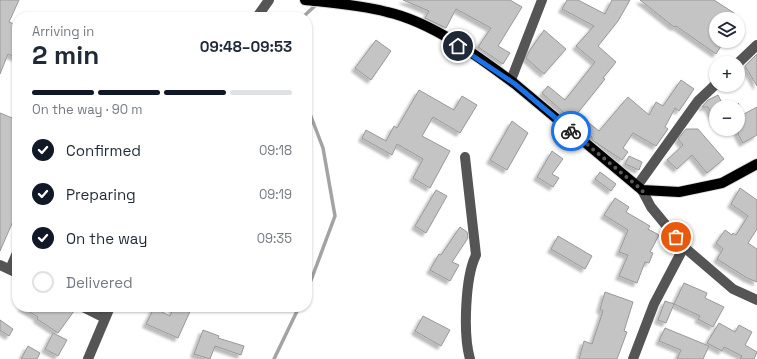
<!DOCTYPE html>
<html lang="en">
<head>
<meta charset="utf-8">
<style>
	:root { --surface:#fff; --page:#f6f6f7; --text:#1f2937; --muted:#747a83; --line:#e0e1e3; --accent:#111827 }
	body { margin:0; font-family:"Space Grotesk",sans-serif; background:var(--page); color:var(--text); height:100vh; display:flex; flex-direction:column; font-size:15px; white-space:nowrap }
	* { box-sizing:border-box; margin:0 }
	p { font-size:13px; color:var(--muted) }
	.icon { flex:none; width:22px; height:22px; fill:none; stroke:currentColor; stroke-width:2; stroke-linecap:round; stroke-linejoin:round }
	.map { position:relative; flex:1; overflow:hidden }
	.panel { position:absolute; left:12px; top:12px; width:300px; height:300px; display:flex; flex-direction:column; background:var(--surface); border-radius:16px; box-shadow:0 1px 3px #0004 }
	.panel>* { flex:none }
	.controls { position:absolute; left:709px; top:12px; display:grid; gap:8px }
	.controls a { display:grid; place-items:center; width:36px; height:36px; border-radius:50%; background:var(--surface); box-shadow:0 1px 3px #0004; font-size:20px }
	.pin { position:absolute; display:grid; place-items:center; width:34px; height:34px; color:#fff; margin:-17px; border:2px solid #fff; border-radius:50%; box-shadow:0 1px 4px #0007 }
	.courier { position:absolute; display:grid; place-items:center; width:40px; height:40px; margin:-20px; border:3px solid #1a73e8; border-radius:50%; background:#fff; color:#222; box-shadow:0 1px 5px #0007 }
	.head em { font-style:normal; font-weight:600 }
	.head div { display:flex; flex-direction:column-reverse }
	.head { display:flex; align-items:center; justify-content:space-between; height:68px; padding:0 20px }
	h1 { font-size:26px; font-weight:600; line-height:30px }
	.bar { display:grid; grid-template-columns:repeat(4,1fr); gap:6px 4px; align-content:center; height:48px; padding:0 20px }
	.bar i { height:5px; border-radius:3px; background:var(--line) }
	.bar .current { background:var(--accent) }
	.bar p { grid-column:span 4 }
	ol { padding:0 20px; list-style:none }
	li { display:flex; align-items:center; gap:12px; height:44px }
	li p { margin-inline-start:auto }
	li .icon { padding:4px; border-radius:50%; background:var(--accent); color:#fff; stroke-width:4 }
	li:last-child { color:var(--muted) }
	li i { width:22px; height:22px; border:2px solid var(--line); border-radius:50% }
	.map>svg:first-child { display:block }
	.lines { fill:none; stroke-linecap:round; stroke-linejoin:round }
	.stream { stroke:#a3a3a3; stroke-width:3.5 }
	.building { fill:#c4c4c4; stroke:#999; filter:url(#shadow) }
	.major-casing { stroke:#dbdbdb; stroke-width:12 }
	.minor { stroke:#555; stroke-width:10 }
	.major { stroke:#000; stroke-width:10 }
	.done { stroke:#595959; stroke-width:4; stroke-dasharray:0 7.2 }
	.route { stroke:#1a73e8; stroke-width:5 }
</style>
</head>
<body>
<div class="map">
<svg width="757" height="359" viewBox="0 0 757 359">
	<defs>
		<filter id="shadow"><feDropShadow dx="-3.5" dy="3.5" stdDeviation="1" flood-color="#0004"/></filter>
	</defs>
	<rect width="100%" height="100%" fill="#fff"/>
	<g class="lines">
		<g class="stream">
			<polyline points="303,17 318,3"/>
			<polyline points="307,106 323,148 335,216 307,291"/>
			<polyline points="274,359 299,307"/>
		</g>
	</g>
	<g class="building">
		<polygon points="0,0 19,0 9,22 17,25 17,58 8,54 0,74"/>
		<polygon points="403,0 510,0 522,7 498,46 510,53 503,64 478,47 491,28 456,9 446,28 425,18 429,11"/>
		<polygon points="567,0 578,0 605,14 612,0 630,0 618,21 598,46 616,62 603,78 605,79 572,120 542,93 548,86 565,100 595,62 576,46 594,26 562,9"/>
		<polygon points="640,0 714,0 734,13 730,19 716,19 716,41 724,41 716,54 676,26 674,27"/>
		<polygon points="544,30 566,49 544,74 526,58 530,50"/>
		<polygon points="376,40 391,51 371,80 355,68"/>
		<polygon points="757,54 757,86 745,66"/>
		<polygon points="681,80 694,89 679,111 675,108 665,127 668,129 656,146 633,133 623,148 628,152 622,160 592,140 592,137 573,122 579,115 599,131 628,97 649,115 656,102 663,106"/>
		<polygon points="419,90 454,110 462,96 477,105 460,133 433,117 422,136 450,151 430,188 413,178 423,159 397,144 392,155 362,138 366,130 386,141 394,126 397,128"/>
		<polygon points="718,95 724,107 716,107 716,123 708,107 702,107 708,100"/>
		<polygon points="738,103 744,114 757,107 757,135 743,143 738,134"/>
		<polygon points="0,113 17,120 17,212 0,251"/>
		<polygon points="512,121 528,133 507,170 490,160"/>
		<polygon points="686,129 698,129 724,159 707,173 692,155 677,169 667,160 683,145 678,139"/>
		<polygon points="552,151 563,159 552,174 559,178 553,187 537,177"/>
		<polygon points="629,156 642,162 639,170 625,164"/>
		<polygon points="600,172 616,184 611,191 595,179"/>
		<polygon points="740,188 757,200 757,229 748,243 757,249 757,282 747,278 717,259 723,249 716,243 725,230 732,235 733,233 736,235 748,216 731,204"/>
		<polygon points="436,190 447,196 426,233 415,226"/>
		<polygon points="615,198 629,207 626,212 650,226 648,229 659,235 650,252 653,253 649,263 645,262 637,283 619,276 628,255 619,252 628,230 604,215"/>
		<polygon points="460,227 467,232 468,238 452,262 459,265 450,281 430,270 439,254 441,255"/>
		<polygon points="558,236 592,256 585,269 551,249"/>
		<polygon points="684,283 707,293 705,298 724,307 713,327 698,319 700,316 674,304"/>
		<polygon points="605,292 633,302 624,331 627,332 617,359 579,359 584,341 592,344 603,311 600,309"/>
		<polygon points="665,301 674,304 666,323 658,320"/>
		<polygon points="21,307 69,307 74,311 58,333 37,319 38,317"/>
		<polygon points="174,307 192,307 178,338 146,324 154,308 170,316"/>
		<polygon points="423,316 450,330 441,346 415,331"/>
		<polygon points="0,320 13,329 9,336 0,330"/>
		<polygon points="719,323 735,332 739,325 752,332 745,345 757,352 754,359 740,359 742,356 724,347 722,351 707,343"/>
		<polygon points="665,328 709,346 703,359 677,359 681,350 659,341"/>
		<polygon points="203,330 219,336 218,338 244,346 241,355 215,346 210,359 194,354"/>
		<polygon points="53,333 67,340 58,356 45,349"/>
		<polygon points="28,346 40,353 37,359 21,359"/>
	</g>
	<g class="lines">
		<defs>
			<path id="major" d="M305,0c28,3 56,5 82,12 45,10 92,45 128,72l127,106 37,2 43,-9 35,-19"/>
		</defs>
		<use href="#major" class="major-casing"/>
		<g class="minor">
			<polyline points="257,17 269,0"/>
			<polyline points="738,63 757,45"/>
			<polyline points="511,80 542,0"/>
			<path d="M465,157l11,98c-11,22 -13,80 -6,104"/>
			<polyline points="637,186 698,101 716,84"/>
			<polyline points="642,190 651,207 684,247 733,289 757,300"/>
			<polyline points="0,265 17,273"/>
			<polyline points="10,269 17,253"/>
			<polyline points="83,307 105,318"/>
			<polyline points="88,359 110,307"/>
			<polyline points="633,359 654,304 684,247"/>
		</g>
		<use href="#major" class="major"/>
	</g>
	<g class="lines">
		<polyline class="done" points="571,131 642,190 651,207 676,237"/>
		<polyline class="route" points="458,46 515,84 571,131"/>
	</g>
</svg>
<div class="controls">
<a><svg class="icon" aria-label="layers" viewBox="0 0 24 24"><path d="M12 4l9 5-9 5-9-5zM3 14l9 5 9-5"/></svg></a>
<a>+</a>
<a>−</a>
</div>
<div class="pin" style="left:676px;top:237px;background:#ea580c"><svg class="icon" aria-label="bag" viewBox="0 0 24 24"><path d="M5 8h14l-1 12H6zM9 8a3 3 0 0 1 6 0"/></svg></div>
<div class="pin" style="left:458px;top:46px;background:#1f2937"><svg class="icon" aria-label="home" viewBox="0 0 24 24"><path d="M3 11l9-7 9 7M6 9v11h12V9"/></svg></div>
<div class="courier" style="left:571px;top:131px"><svg class="icon" aria-label="bike" viewBox="0 0 24 24"><circle cx="6" cy="16" r="4"/><circle cx="18" cy="16" r="4"/><path d="M6 16l4-8h5l3 8M10 8l3 8H6M13 5h3"/></svg></div>
<section class="panel">
<div class="head"><div><h1>2 min</h1><p>Arriving in</p></div><em>09:48–09:53</em></div>
<div class="bar"><i class="current"></i><i class="current"></i><i class="current"></i><i></i><p>On the way · 90 m</p></div>
<ol>
<li><svg class="icon" aria-label="check" viewBox="0 0 24 24"><path d="M5 12l5 5 9-10"/></svg>Confirmed<p>09:18</p></li>
<li><svg class="icon" aria-label="check" viewBox="0 0 24 24"><path d="M5 12l5 5 9-10"/></svg>Preparing<p>09:19</p></li>
<li><svg class="icon" aria-label="check" viewBox="0 0 24 24"><path d="M5 12l5 5 9-10"/></svg>On the way<p>09:35</p></li>
<li><i></i>Delivered</li>
</ol>
</section>
</div>
</body>
</html>
